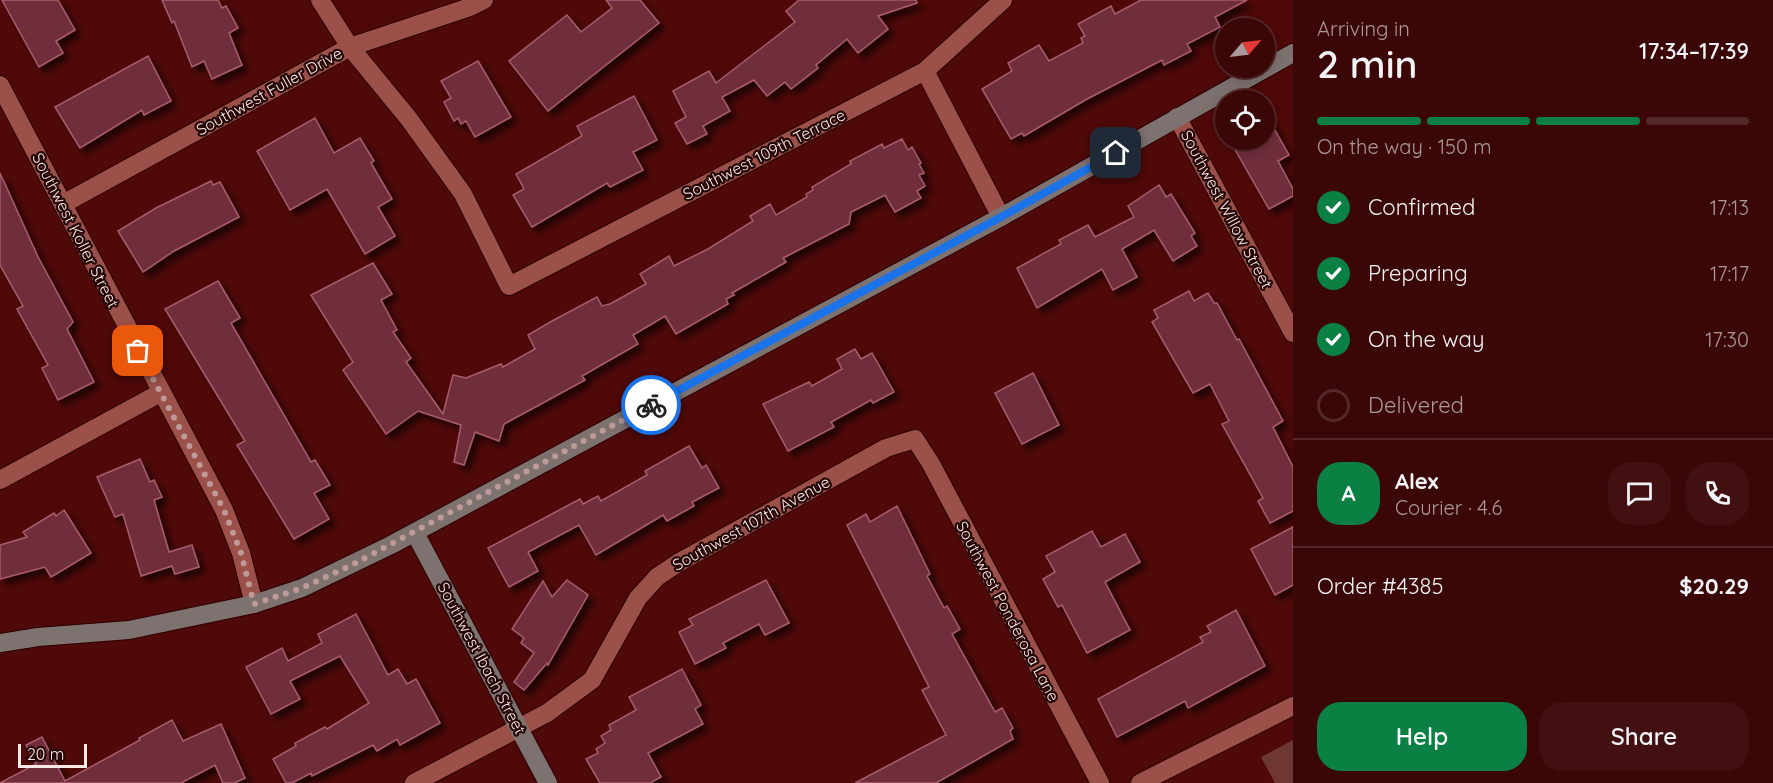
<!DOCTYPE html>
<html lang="en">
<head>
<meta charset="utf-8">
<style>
	:root { --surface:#3b0706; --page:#421010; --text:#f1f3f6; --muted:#ac999b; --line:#542828; --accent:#0b8043 }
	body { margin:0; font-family:Quicksand,sans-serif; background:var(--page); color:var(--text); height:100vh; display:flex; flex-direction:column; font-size:22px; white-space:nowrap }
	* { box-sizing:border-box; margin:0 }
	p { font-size:20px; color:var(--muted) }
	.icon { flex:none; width:33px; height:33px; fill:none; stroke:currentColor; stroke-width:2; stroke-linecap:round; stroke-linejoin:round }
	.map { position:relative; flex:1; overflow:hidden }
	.panel { display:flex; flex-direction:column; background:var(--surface); width:480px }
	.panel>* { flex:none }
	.needle { width:39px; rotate:62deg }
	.fabs { position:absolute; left:1215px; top:18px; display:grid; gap:12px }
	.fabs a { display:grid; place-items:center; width:60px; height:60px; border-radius:50%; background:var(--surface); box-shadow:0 3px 15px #0003,0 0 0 2px var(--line); font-size:30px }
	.scale { position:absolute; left:18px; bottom:15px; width:69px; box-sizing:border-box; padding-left:6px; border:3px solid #fae8e6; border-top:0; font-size:16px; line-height:21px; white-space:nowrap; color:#fae8e6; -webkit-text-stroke:4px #230605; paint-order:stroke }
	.pin { position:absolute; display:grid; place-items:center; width:51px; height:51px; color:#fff; margin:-26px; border-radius:12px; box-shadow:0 3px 9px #0006 }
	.courier { position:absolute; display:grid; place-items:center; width:60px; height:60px; margin:-30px; border:4px solid #1a73e8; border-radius:50%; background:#fff; color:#222; box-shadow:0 2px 8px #0007 }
	.head em { font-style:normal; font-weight:600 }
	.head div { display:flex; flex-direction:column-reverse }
	.head { display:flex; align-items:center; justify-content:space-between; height:102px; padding:0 24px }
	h1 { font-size:39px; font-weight:600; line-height:45px }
	.bar { display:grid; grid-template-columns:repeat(4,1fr); gap:9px 6px; align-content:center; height:72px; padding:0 24px }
	.bar i { height:8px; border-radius:4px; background:var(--line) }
	.bar .current { background:var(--accent) }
	.bar p { grid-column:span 4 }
	.line { display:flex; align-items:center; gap:15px; padding:0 24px; border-top:2px solid var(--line) }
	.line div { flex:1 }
	.round { display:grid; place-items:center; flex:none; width:63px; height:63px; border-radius:24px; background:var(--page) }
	ol { padding:0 24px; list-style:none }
	li { display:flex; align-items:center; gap:18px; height:66px }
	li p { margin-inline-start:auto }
	li .icon { padding:6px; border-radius:50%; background:var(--accent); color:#fff; stroke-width:4 }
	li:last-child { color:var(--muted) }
	li i { width:33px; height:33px; border:3px solid var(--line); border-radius:50% }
	.primary-button { display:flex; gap:12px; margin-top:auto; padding:12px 24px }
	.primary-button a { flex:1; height:69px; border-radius:24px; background:var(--accent); color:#fff; font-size:24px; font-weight:600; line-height:69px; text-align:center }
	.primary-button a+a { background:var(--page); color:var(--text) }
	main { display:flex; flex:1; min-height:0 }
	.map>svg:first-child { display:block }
	.green { fill:#6f3731 }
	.building { fill:#6f2d3d; stroke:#a85c6c; stroke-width:1.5; filter:url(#shadow) }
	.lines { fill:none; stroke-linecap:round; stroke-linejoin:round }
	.street-casing { stroke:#2c0000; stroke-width:20 }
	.secondary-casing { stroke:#2c0000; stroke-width:20 }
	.street { stroke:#9b5149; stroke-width:18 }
	.secondary { stroke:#7e7271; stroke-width:18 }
	.done { stroke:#be9a98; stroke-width:6; stroke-dasharray:0 10.8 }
	.route { stroke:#1a73e8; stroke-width:8 }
	.labels { text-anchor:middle; stroke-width:4.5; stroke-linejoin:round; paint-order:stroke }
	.street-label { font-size:16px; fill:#fae8e6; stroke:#230605 }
</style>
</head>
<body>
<main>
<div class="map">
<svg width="1293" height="783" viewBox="0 0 1293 783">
	<defs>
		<filter id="shadow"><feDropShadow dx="5.5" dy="5.5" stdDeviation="3" flood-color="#0009"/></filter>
	</defs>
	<rect width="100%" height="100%" fill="#4f0908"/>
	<polygon class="green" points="1293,740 1293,783 1275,783 1261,757"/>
	<g class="building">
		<polygon points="2,0 58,0 75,30 56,41 63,53 39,67"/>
		<polygon points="162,0 218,0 222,8 226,6 238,28 229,33 242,65 212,79 204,61 192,67 174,21 172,23"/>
		<polygon points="606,0 640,0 659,23 548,111 509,61 567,15 581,32 612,8"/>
		<polygon points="799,0 916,0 917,3 878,16 888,29 858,53 847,39 816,65 818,68 791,89 785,82 767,96 754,80 722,97 730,111 703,126 707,134 687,144 675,123 686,117 673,91 709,71 716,83 795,22 786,11"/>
		<polygon points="1141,0 1247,0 1215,17 1220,27 1187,44 1191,51 1164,65 1162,60 1087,99 1024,136 1022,133 1011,139 982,89 1012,71 1008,63 1039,45 1049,61 1083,43 1081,38 1085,36 1078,24 1111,6 1115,14"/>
		<polygon points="148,56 171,101 144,115 142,110 80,148 55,107"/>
		<polygon points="478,61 511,117 475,137 466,121 461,124 458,118 454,121 444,102 451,98 441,81"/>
		<polygon points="634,96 657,140 633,152 643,170 610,187 607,183 532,227 513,195 524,189 516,174 582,136 577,126"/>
		<polygon points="1264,111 1289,155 1278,161 1293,189 1293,196 1269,209 1233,146 1245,140 1264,140"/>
		<polygon points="315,118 334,153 360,138 374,161 371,163 392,199 378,207 395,236 365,254 327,189 290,210 257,151"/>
		<polygon points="902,139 908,150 912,147 921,163 919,164 924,173 919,175 925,186 917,191 921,198 895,212 885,195 851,212 849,224 783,258 786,262 732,293 734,295 726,299 728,304 676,334 665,316 633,335 638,344 582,376 585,380 504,424 499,441 475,432 464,465 454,462 461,425 418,411 386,434 343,370 353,362 311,295 373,263 392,294 381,300 397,330 393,332 411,358 406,362 443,414 453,375 466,378 501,364 503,367 535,349 528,335 552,321 597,297 602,306 610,304 646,284 640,274 669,256 674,266 708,249 753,221 750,216 770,204 776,215 807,197 806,194 813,190 812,187 851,164 850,161 882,144 884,148"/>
		<polygon points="0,173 38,257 73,322 67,329 94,382 58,400 42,368 48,365 17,309 23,306 0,265"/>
		<polygon points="211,181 213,185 220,182 239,217 174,251 143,272 118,231 156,208"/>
		<polygon points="1159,185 1166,197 1171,194 1195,233 1191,236 1197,246 1173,261 1154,230 1122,249 1137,277 1113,290 1102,269 1037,308 1017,268 1061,244 1059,240 1088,225 1095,237 1134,217 1128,206"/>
		<polygon points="218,281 240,318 231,323 311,462 315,460 330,485 314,493 329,519 294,539 237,445 245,441 165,309"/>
		<polygon points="1189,291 1194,301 1208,293 1214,303 1217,303 1237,340 1239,339 1283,421 1273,427 1293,467 1293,511 1270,523 1258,501 1263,498 1222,424 1229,421 1210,384 1193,393 1152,322 1158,318 1154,310"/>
		<polygon points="855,349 861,359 872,353 894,392 873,403 871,400 831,422 834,427 788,451 763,404 809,382 812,386 842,369 837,359"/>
		<polygon points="1033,373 1059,425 1022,444 995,393"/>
		<polygon points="689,446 702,468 706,465 719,488 692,502 694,506 667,521 663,515 596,555 579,525 528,552 538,571 509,587 488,548 580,499 583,504 598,496 601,501 647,475 645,471"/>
		<polygon points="140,459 150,482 154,480 162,497 154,500 169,552 192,545 199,567 175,574 172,566 141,576 123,514 115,517 97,477"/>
		<polygon points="897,506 930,574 927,576 944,608 947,606 960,629 952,634 995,712 1002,708 1013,728 1010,731 1013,739 936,783 855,783 946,735 922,690 929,687 847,525 866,514 870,522"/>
		<polygon points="64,510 91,553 51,577 45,567 0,579 0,545 27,537 23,532 54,513 56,516"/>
		<polygon points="1293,527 1293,585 1275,595 1251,549"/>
		<polygon points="1092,531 1101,547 1125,534 1140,562 1105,582 1130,630 1087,653 1062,605 1058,607 1043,579 1055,572 1046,556"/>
		<polygon points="567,580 588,595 548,665 547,663 524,690 514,682 534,653 521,643 524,638 512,629 543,581 552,597"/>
		<polygon points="766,580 789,623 765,635 759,624 723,643 726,648 695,664 679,632 693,625 689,619"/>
		<polygon points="1236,610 1265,666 1188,708 1185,701 1117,737 1098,699 1203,642 1200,637 1211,632 1207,626"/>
		<polygon points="356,614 388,675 398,669 407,684 416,679 440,723 400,745 397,739 377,751 373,745 312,776 311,773 292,783 286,783 273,759 296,746 295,743 325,727 327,729 369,703 340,656 290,681 300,699 271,714 246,667 282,648 288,661 322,643 318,634"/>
		<polygon points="682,669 701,705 695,709 703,724 648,753 661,777 650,783 600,783 586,759 598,753 596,749 605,743 601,736 611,730 609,725 636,710 629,697"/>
		<polygon points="172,720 183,741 221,724 245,778 234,783 223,783 215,765 181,783 0,783 36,764 26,745 42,737 65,781 140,740 139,738"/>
	</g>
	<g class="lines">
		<defs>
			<g id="street">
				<polyline points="320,0 350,47 409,119 463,194 509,286 925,71 1003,0"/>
				<polyline points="925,71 1001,217"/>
				<polyline points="0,85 224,510 241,553 254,604"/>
				<polyline points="1177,117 1293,333"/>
				<polyline points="63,204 350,47 470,7 484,0"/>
				<polyline points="0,480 160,393"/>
				<polyline points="414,783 547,713 592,680 638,598 657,577 678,563 886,448 915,439 931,464 1100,783"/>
				<polyline points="1140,783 1293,706"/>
			</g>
			<g id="secondary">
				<polyline points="415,533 548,783"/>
				<polyline points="0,643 38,637 129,630 254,604 302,588 391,545 1001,217 1293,53"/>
			</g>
		</defs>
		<use href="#street" class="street-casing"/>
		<use href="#secondary" class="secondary-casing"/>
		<use href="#street" class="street"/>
		<use href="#secondary" class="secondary"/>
	</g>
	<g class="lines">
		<polyline class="done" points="138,351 224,510 241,553 254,604 302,588 350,566 651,405"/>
		<polyline class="route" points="651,405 1001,217 1116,153"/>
	</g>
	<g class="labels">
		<g class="street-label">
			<text transform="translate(269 91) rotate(-29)" y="6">Southwest Fuller Drive</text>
			<text transform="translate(764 154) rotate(-27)" y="6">Southwest 109th Terrace</text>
			<text transform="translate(1227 209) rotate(62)" y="6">Southwest Willow Street</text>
			<text transform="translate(76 230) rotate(63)" y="6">Southwest Koller Street</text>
			<text transform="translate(751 523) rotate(-29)" y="6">Southwest 107th Avenue</text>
			<text transform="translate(1008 611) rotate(62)" y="6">Southwest Ponderosa Lane</text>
			<text transform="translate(482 658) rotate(62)" y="6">Southwest Ibach Street</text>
		</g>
	</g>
</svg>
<div class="fabs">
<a><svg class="needle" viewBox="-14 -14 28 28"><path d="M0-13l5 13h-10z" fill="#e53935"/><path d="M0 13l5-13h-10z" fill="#ac999b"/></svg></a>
<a><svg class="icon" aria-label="locate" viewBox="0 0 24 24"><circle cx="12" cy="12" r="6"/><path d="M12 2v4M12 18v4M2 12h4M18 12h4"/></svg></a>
</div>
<div class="scale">20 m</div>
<div class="pin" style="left:138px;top:351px;background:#ea580c"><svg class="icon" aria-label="bag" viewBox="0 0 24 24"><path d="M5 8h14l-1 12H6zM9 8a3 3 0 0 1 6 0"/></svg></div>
<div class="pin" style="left:1116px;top:153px;background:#1f2937"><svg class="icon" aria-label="home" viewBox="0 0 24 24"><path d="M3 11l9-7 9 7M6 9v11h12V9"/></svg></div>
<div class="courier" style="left:651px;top:405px"><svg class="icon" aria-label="bike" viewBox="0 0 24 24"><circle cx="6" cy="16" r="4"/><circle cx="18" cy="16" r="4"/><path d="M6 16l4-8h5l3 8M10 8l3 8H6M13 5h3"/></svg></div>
</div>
<section class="panel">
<div class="head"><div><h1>2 min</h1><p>Arriving in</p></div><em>17:34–17:39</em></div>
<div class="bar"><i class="current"></i><i class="current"></i><i class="current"></i><i></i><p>On the way · 150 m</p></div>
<ol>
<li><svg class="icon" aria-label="check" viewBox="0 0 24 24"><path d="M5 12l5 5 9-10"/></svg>Confirmed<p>17:13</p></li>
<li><svg class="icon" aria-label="check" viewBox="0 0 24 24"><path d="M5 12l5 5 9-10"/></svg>Preparing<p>17:17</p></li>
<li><svg class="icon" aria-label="check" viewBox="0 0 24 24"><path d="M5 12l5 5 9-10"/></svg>On the way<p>17:30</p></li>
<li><i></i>Delivered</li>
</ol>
<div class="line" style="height:108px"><b class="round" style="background:var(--accent);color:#fff">A</b><div><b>Alex</b><p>Courier · 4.6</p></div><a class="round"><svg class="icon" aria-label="chat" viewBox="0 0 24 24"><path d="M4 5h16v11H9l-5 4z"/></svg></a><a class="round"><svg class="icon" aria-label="phone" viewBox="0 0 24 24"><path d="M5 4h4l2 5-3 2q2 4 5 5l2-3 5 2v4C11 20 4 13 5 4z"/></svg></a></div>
<div class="line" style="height:78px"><div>Order #4385</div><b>$20.29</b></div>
<div class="primary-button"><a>Help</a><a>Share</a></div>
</section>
</main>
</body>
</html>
